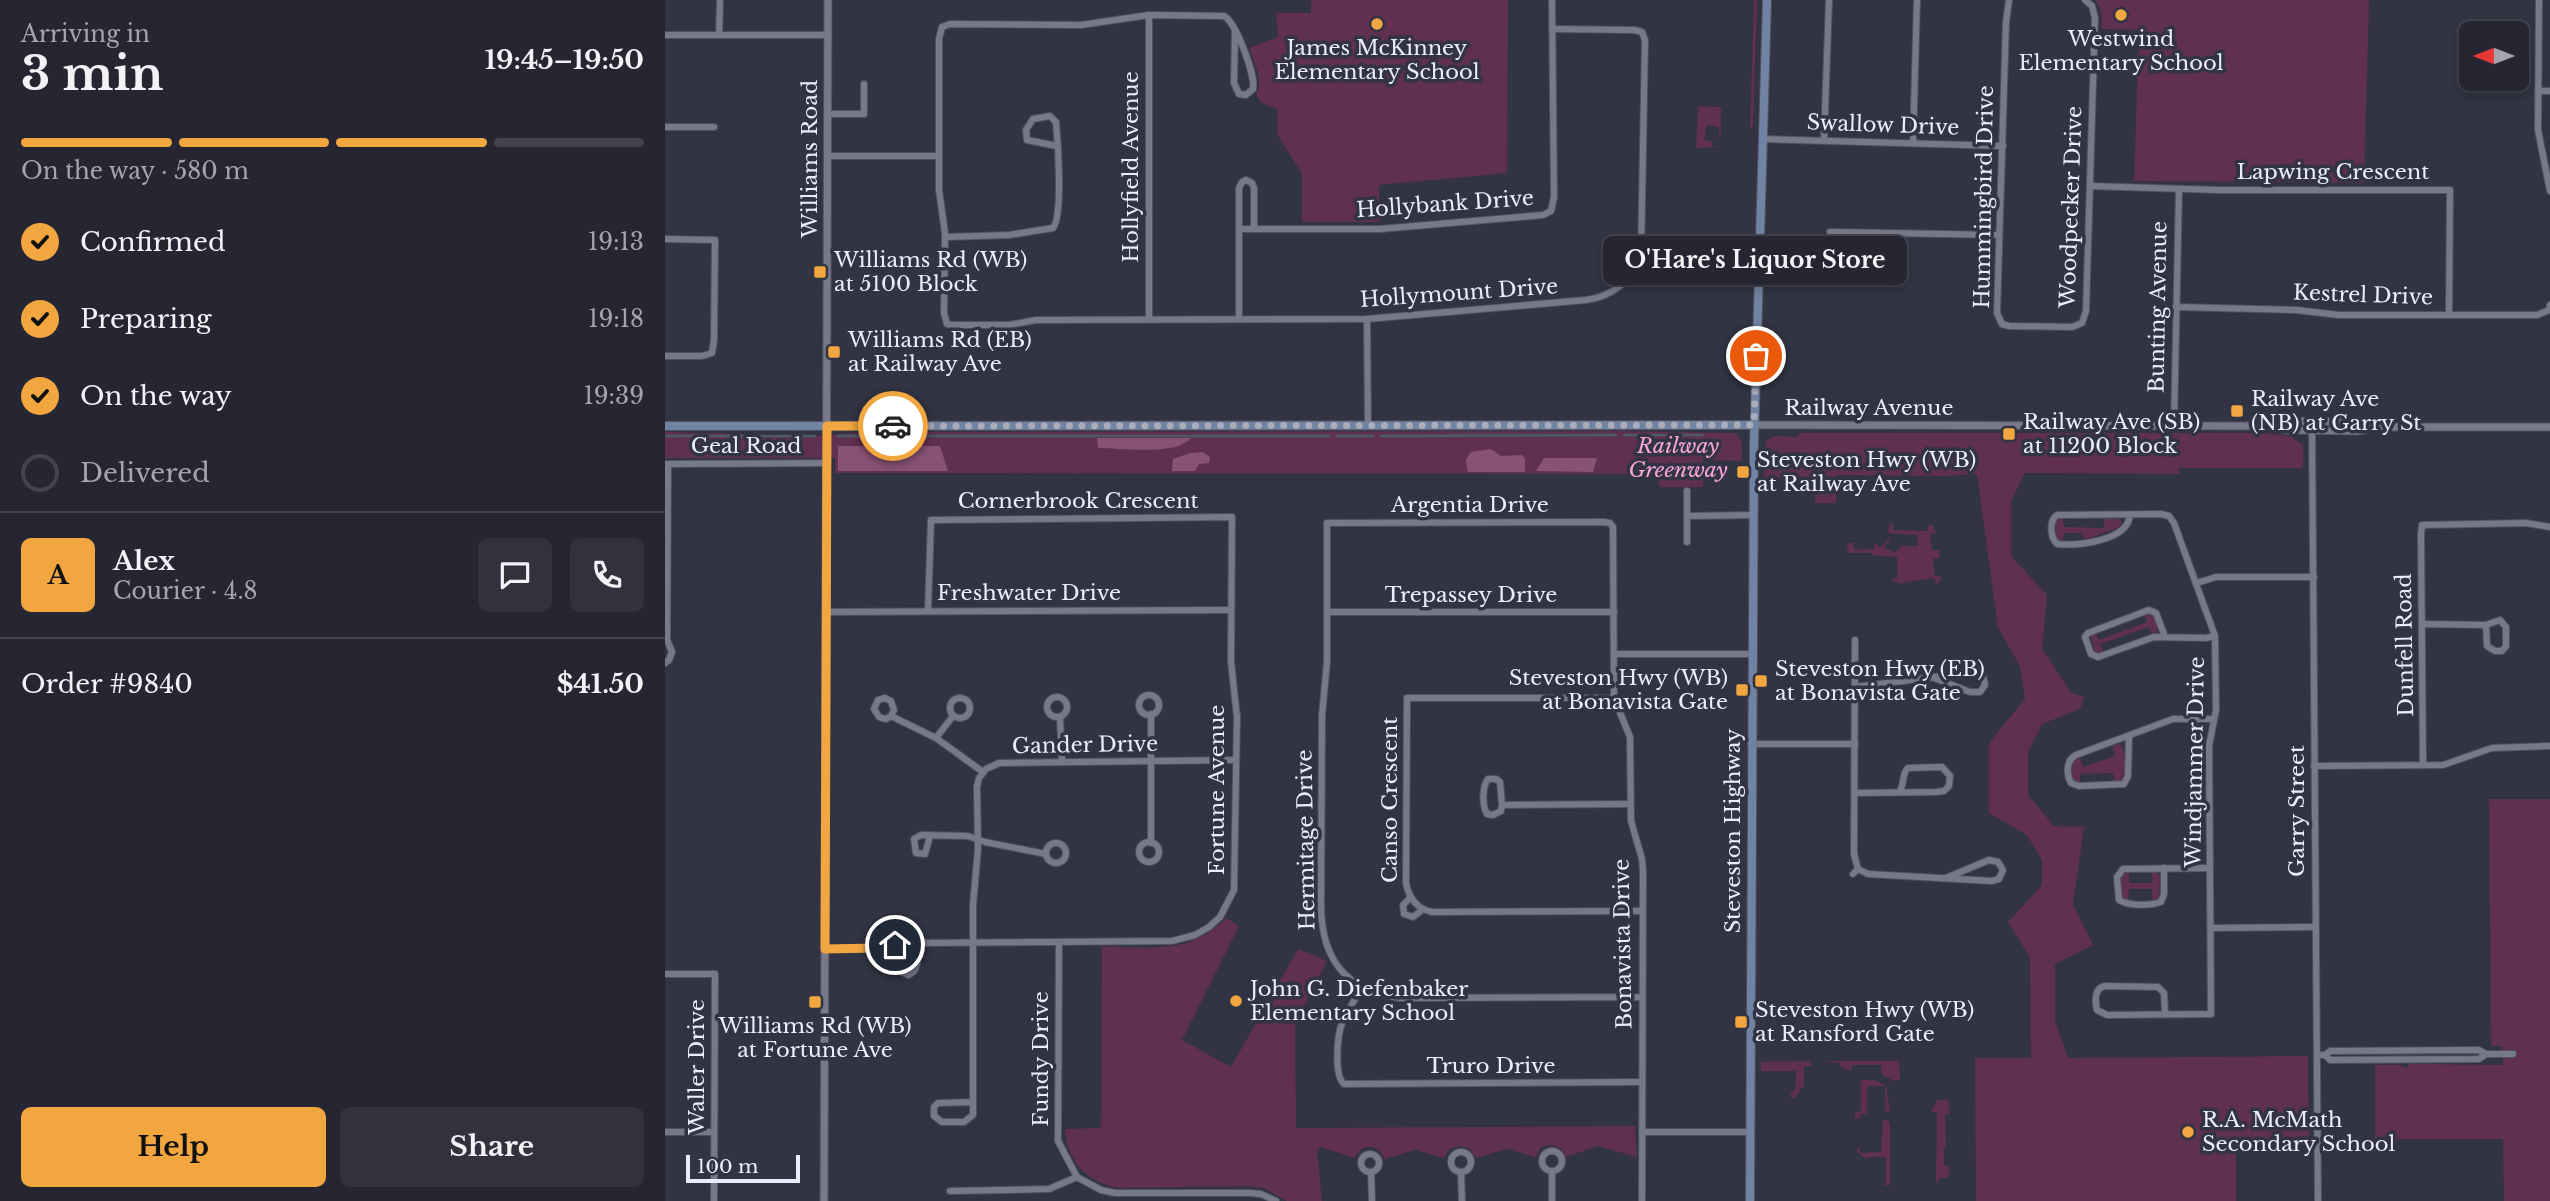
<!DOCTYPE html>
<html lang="en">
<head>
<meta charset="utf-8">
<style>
	:root { --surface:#262632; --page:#32323e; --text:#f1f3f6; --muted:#a4a5ac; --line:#42434d; --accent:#f1a63f }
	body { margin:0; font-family:"Libre Baskerville",serif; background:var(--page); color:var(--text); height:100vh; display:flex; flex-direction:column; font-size:26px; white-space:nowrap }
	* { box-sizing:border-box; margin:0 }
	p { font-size:23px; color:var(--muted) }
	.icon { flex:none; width:38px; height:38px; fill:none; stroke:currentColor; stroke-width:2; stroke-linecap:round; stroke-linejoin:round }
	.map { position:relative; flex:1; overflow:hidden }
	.drawer { display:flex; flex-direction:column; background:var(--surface); width:665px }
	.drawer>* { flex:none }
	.needle { width:46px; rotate:270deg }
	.controls { position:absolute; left:1794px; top:21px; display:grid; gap:14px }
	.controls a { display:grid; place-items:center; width:70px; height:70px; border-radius:10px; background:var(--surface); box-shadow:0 4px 10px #0003,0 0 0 2px var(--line); font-size:35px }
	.scale { position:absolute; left:21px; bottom:18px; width:114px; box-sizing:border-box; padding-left:7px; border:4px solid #ecedf8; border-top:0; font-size:19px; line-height:24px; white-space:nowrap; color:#ecedf8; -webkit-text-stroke:5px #323343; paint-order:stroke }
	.pin { position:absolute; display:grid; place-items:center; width:60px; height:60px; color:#fff; margin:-30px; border:4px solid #fff; border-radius:50%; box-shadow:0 2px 7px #0007 }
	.courier { position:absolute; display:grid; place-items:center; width:70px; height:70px; margin:-35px; border:5px solid #f1a63f; border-radius:50%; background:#fff; color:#222; box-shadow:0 2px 9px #0007 }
	.bubble { position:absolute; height:49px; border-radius:10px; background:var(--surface); box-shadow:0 4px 10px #0003,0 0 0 2px var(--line); font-size:23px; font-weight:700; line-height:49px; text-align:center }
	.headline em { font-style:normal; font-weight:700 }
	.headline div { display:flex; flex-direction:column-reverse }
	.headline { display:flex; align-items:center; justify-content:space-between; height:119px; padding:0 21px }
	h1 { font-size:46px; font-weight:700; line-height:52px }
	.bar { display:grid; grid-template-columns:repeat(4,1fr); gap:10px 7px; align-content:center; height:84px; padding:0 21px }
	.bar i { height:9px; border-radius:5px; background:var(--line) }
	.bar .on { background:var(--accent) }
	.bar p { grid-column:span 4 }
	.line { display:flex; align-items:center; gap:18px; padding:0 21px; border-top:2px solid var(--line) }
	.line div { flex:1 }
	.round { display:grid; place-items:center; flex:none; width:74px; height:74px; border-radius:10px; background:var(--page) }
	ol { padding:0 21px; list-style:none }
	li { display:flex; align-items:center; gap:21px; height:77px }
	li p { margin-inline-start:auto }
	li .icon { padding:7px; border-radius:50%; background:var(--accent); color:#111; stroke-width:4 }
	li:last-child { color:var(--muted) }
	li i { width:38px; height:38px; border:4px solid var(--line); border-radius:50% }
	.cta { display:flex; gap:14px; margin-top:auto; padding:14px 21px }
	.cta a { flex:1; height:80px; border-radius:10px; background:var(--accent); color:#111; font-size:28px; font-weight:700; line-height:80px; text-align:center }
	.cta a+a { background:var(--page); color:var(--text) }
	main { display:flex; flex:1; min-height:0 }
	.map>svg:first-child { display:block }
	.green { fill:#603050 }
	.forest { fill:#885275 }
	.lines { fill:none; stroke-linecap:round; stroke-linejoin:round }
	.stream { stroke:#4a5b64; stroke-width:2.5 }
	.minor-casing { stroke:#51525f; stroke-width:8 }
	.tertiary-casing { stroke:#51525f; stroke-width:9 }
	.secondary-casing { stroke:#51525f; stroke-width:10 }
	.minor { stroke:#77788a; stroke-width:6 }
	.tertiary { stroke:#77788a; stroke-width:7 }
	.secondary { stroke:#7183a2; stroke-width:8 }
	.done { stroke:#abacb9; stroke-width:7; stroke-dasharray:0 12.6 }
	.route { stroke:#f1a63f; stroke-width:9 }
	.poi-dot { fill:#f1a63f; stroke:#323343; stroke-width:2.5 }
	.labels { text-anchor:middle; stroke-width:7; stroke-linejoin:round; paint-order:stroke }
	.poi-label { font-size:21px; fill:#ecedf8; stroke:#323343; text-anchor:start }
	.street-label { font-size:21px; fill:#ecedf8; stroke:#323343 }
	.park-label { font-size:21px; font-style:italic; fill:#f8a6da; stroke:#323343 }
</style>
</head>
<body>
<main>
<section class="drawer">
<div class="headline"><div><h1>3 min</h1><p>Arriving in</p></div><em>19:45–19:50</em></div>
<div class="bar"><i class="on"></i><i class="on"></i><i class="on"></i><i></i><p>On the way · 580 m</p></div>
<ol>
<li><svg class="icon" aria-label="check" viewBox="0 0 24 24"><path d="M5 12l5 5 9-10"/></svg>Confirmed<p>19:13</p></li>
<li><svg class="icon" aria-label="check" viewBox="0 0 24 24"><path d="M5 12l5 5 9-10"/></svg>Preparing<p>19:18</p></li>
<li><svg class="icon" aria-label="check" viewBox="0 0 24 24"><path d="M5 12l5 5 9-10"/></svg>On the way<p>19:39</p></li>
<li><i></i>Delivered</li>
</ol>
<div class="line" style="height:126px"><b class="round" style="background:var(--accent);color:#111">A</b><div><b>Alex</b><p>Courier · 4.8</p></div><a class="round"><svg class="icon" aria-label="chat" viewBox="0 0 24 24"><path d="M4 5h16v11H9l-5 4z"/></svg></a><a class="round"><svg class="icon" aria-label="phone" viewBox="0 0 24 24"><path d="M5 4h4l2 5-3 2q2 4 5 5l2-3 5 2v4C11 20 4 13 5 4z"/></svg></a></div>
<div class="line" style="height:91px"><div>Order #9840</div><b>$41.50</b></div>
<div class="cta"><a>Help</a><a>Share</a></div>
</section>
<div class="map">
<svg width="1885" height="1201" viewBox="0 0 1885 1201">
	<rect width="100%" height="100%" fill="#323343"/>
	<g class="green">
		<path d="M646,0h197l-1,173 -128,12v37h-77v-48l-25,-40 1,-24 -18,-8 -4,-8c9,-13 -3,-32 -7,-46l29,-11 -2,-24h35z"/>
		<polygon points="1089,0 1092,0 1088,126 1085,130"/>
		<polygon points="1431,0 1704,0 1699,183 1469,181 1474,30 1437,29 1436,11"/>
		<polygon points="1033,106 1056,107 1056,137 1049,137 1054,136 1054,127 1042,125 1039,140 1047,141 1047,146 1055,147 1031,148"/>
		<polygon points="956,431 1071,433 1077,442 1077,461 1038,460 1038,487 994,487 993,474 170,473 170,458 0,458 0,432 145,436 209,432"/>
		<polygon points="1134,433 1601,433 1625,436 1638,445 1638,468 1514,468 1514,474 1360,473 1346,501 1346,556 1382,595 1377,648 1406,693 1419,696 1415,709 1377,724 1363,752 1363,795 1389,826 1419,827 1408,904 1428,945 1390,964 1390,1020 1403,1058 1643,1056 1644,1142 1627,1141 1618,1145 1613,1142 1571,1143 1571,1201 1311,1201 1310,1058 1366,1058 1365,957 1343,922 1377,885 1377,860 1362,835 1324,813 1324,743 1360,699 1355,666 1333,628 1312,474 1279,476 1172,475 1171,503 1150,503 1149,478 1099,478 1101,441 1109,436 1133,437"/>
		<polygon points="1398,518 1399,527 1439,528 1439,519 1454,519 1457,522 1455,527 1420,540 1417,533 1399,533 1398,540 1394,540 1391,537 1391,522 1393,519"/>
		<polygon points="1226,523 1228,523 1228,530 1263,531 1264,524 1269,526 1269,529 1272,533 1265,534 1267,550 1274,550 1275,558 1268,559 1270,576 1277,577 1273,584 1271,585 1269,578 1235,583 1227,581 1227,579 1233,577 1232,557 1207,555 1207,553 1183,553 1182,543 1189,543 1189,550 1209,549 1210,543 1216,547 1224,539 1225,541 1219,547 1229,553 1237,546 1253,546 1252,535 1222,533"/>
		<path d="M1485,613c5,3 9,14 7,20l-5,1 -3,-7 -49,17 3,8h-8l-4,-17 5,-2 3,7 48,-18 -2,-8z"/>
		<path d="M1455,744c7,8 7,29 0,38h-6l-1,-9 -33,1v9l-6,-2c-3,-8 -4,-20 6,-23l3,9 32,-11 -3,-10z"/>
		<polygon points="1824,799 1885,799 1885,1201 1839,1201 1838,1139 1710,1139 1710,1065 1736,1065 1738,1067 1743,1067 1744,1064 1838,1065 1837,1046 1826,1046"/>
		<path d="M1459,872h5v11h23v-11h5l3,6 -1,20 -7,2v-11h-23l-1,11 -5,-1c-4,-7 -5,-21 1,-27z"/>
		<path d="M561,918l13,8 -57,114 49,27 67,-118 29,12 -32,63 1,104 339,-2 2,31 -39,-11 -33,11 -4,-9 -11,-3 -9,2 -6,10 -28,-8 -31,9 -6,-9 -10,-3 -11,3 -5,9 -29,-8 -31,9c-4,-11 -12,-15 -23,-10l-7,9 -33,-11 -4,4 5,50h-35l-23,-13 -17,-2 -128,2c-32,-6 -52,-26 -54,-59l36,-1 1,-181c47,0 89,8 124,-29z"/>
		<polygon points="1146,1061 1146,1066 1139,1067 1139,1087 1135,1088 1134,1093 1128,1099 1126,1098 1126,1092 1130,1091 1131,1071 1096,1071 1096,1062"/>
		<polygon points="1157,1061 1234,1061 1235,1080 1229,1081 1217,1075 1216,1065 1187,1065 1186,1071 1176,1067 1175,1063"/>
		<polygon points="1196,1080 1209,1080 1221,1086 1225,1111 1216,1112 1220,1111 1220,1086 1202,1086 1202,1113 1196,1114 1194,1119 1190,1119 1190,1113 1196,1111"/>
		<polygon points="1272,1100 1283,1100 1285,1114 1280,1115 1281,1146 1279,1149 1279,1166 1285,1166 1283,1178 1275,1178 1271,1184 1272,1112 1266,1112"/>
		<polygon points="1218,1119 1225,1122 1225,1185 1218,1185 1221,1183 1221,1157 1203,1157 1201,1159 1192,1152 1194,1147 1198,1147 1195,1148 1195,1153 1216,1152"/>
	</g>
	<g class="forest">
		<path d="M432,438h94c-14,18 -70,10 -93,10z"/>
		<polygon points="173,446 275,446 283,471 173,471"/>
		<polygon points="826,449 836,456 857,455 860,459 860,472 803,472 801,460 806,452"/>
		<polygon points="538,452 545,457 544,463 534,464 530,471 507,471 508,459 525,453"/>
		<polygon points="879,458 932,458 928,472 871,471"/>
	</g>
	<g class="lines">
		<g class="stream">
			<polyline points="959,435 1038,435"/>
			<polyline points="0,436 150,436"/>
			<polyline points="173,436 664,436"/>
			<polyline points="672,436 708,436"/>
			<polyline points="716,436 951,435"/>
		</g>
		<defs>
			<g id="minor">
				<polyline points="1344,0 1341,22 1332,313 1337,324 1344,326 1407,327 1417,323 1421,311 1430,18 1427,6 1420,0"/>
				<polyline points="1874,0 1873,130 1885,191"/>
				<path d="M570,31l-1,52 5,11 7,1 7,-6c3,-13 -17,-67 -29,-73l-75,-1 -68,10 -131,-1 -8,3 -3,12v151l6,43 -1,80 3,11 6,1h56l27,-5 331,-1 219,-19c25,-3 48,-20 55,-45l4,-215 -3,-8 -8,-2 -82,-1"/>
				<polyline points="0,35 163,35"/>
				<polyline points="54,35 55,0"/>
				<polyline points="1873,91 1885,91"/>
				<polyline points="162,114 199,114 199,84"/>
				<polyline points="0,127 49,127"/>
				<polyline points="1098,139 1338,146"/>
				<polyline points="1159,140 1164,0"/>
				<polyline points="1248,143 1252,0"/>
				<polyline points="163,156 273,156"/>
				<polyline points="1425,186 1553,190 1785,190 1784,315"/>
				<polyline points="574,229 574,188 577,182 581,180 587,183 589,188 589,229"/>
				<polyline points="1165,232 1334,235"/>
				<path d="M280,237l64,-2 44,-7c10,-12 5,-86 3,-106l-6,-6 -17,3 -7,11 1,10 30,6"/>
				<polyline points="0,239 50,240 49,340 47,353 37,356 0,356"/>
				<polyline points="1511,307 1631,310 1674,315 1872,315 1884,310 1885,305"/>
				<polyline points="574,318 574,229 715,229 878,215 886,211 889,197 887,0"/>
				<polyline points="484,319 484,15"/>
				<polyline points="702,319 703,426"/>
				<polyline points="1509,426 1514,189"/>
				<polyline points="1647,427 1653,1201"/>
				<polyline points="0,464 162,463"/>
				<polyline points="1022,491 1022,542"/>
				<path d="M1465,515c-2,26 -52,31 -73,29 -7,-7 -8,-23 0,-29l104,-1 8,2 5,7 41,113 1,74 -7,36 2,268 -104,1 -10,-5c-2,-9 -3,-22 8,-24l53,1 6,6 1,21"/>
				<polyline points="1023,516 1088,515"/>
				<polyline points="1532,583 1551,577 1649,577"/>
				<polyline points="161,612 566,610"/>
				<polyline points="662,612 949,612"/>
				<polyline points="1757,624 1821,625 1835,620 1841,627 1841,646 1837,651 1830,651 1822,646 1821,625"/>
				<polyline points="1500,637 1491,613 1484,610 1423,633 1420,637 1426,654 1433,657 1489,637 1541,638 1550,636"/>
				<polyline points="949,654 1087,654"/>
				<polyline points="0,663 4,660 7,652 2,640 3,464"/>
				<polyline points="1190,687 1309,672 1318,676 1320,685 1315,692 1305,692 1267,677"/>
				<circle cx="484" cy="705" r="10"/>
				<circle cx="392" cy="707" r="10"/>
				<circle cx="295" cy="708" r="10"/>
				<path d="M949,698h-207l-1,185c3,15 11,26 26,29l210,-1"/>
				<polyline points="226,716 229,710 226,701 220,698 213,700 209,709 214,717 221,719 226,716 271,738 318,772"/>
				<polyline points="395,717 397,762"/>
				<path d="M1464,736l-1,40 -4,8 -45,2 -8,-3c-5,-9 -5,-23 5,-28l97,-36h41"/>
				<polyline points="271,738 288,716"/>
				<polyline points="1086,744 1190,744"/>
				<polyline points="1758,765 1756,535 1757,525 1861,523 1885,527"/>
				<polyline points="1649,766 1778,765 1827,748 1885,746"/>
				<path d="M1190,793l81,-1 8,-1 5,-5 1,-10 -8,-9 -34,1c-7,6 -3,17 -9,24"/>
				<path d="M837,805l-2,-23 -4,-3h-8c-6,8 -6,26 -1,35l6,1 8,-4 1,-6 128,-1"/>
				<polyline points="265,836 260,854 251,853 249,839 256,835 303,836 320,842 381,854"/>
				<circle cx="484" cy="852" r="10"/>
				<circle cx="391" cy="853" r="10"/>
				<polyline points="486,843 486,714"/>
				<path d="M1499,868v26l-3,8c-12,4 -32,4 -42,-2l-2,-23 6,-8 87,-1"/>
				<polyline points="1193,869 1203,874 1327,881 1334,879 1338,870 1333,862 1324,860 1281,878"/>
				<polyline points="1188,874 1193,869 1189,854 1190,640"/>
				<polyline points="746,897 738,905 739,914 748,917 757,910"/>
				<polyline points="1546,928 1650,927"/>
				<polyline points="394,942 393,1141 412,1177 436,1190 450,1193 584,1193 596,1194 611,1201"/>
				<path d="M230,945l3,25 10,5c13,-5 9,-20 9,-32"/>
				<polyline points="160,949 211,948 252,943 507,941 530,935 544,927 555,917 569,890 572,717 566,662 567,517 266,520 263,610"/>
				<polyline points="0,974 50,974 49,1201"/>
				<path d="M696,988c-6,12 -14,23 -19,35 -5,13 -8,53 2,61l298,-2"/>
				<path d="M976,997l-241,1c-54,-7 -78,-38 -79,-91l1,-192 5,-53v-139l277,-1 6,1 3,4 1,171 16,39 1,84 11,38 1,13 -1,329"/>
				<polyline points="1652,1055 1660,1055 1665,1051 1814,1050 1821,1054 1848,1054"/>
				<polyline points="1660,1055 1665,1060 1814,1059 1821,1054"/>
				<polyline points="308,1102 273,1103 269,1107 269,1116 277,1122 299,1122 308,1115 308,905 313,849 312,787 314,778 321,769 334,763 571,760"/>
				<polyline points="0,1132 49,1132"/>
				<polyline points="977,1132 1085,1132"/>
				<circle cx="887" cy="1161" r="10"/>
				<circle cx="796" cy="1162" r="10"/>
				<circle cx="705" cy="1163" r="9"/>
				<polyline points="887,1171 887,1201"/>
				<polyline points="706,1172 707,1201"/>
				<polyline points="796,1172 797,1201"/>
				<polyline points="285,1191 384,1189 412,1177"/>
			</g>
			<g id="tertiary">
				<polyline points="1089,425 1594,426 1609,426 1619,430 1693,431 1713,427 1885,427"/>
				<polyline points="1609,426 1618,421 1693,422 1711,427"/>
				<polyline points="159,1201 163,0"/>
			</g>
			<g id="secondary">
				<polyline points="0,426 1089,425"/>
				<polyline points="1085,1201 1089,443 1102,0"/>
			</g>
		</defs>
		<use href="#minor" class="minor-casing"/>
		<use href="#tertiary" class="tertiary-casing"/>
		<use href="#secondary" class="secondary-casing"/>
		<use href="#minor" class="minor"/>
		<use href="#tertiary" class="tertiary"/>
		<use href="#secondary" class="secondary"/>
	</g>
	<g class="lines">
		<polyline class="done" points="228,426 1089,425 1091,356"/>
		<polyline class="route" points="228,426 162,426 160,949 211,948 230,945"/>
	</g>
	<g class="poi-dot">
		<circle cx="1456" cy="15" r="7"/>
		<circle cx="712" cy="24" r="7"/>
		<rect x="148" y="265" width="14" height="14" rx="3.5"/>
		<rect x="162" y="345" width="14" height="14" rx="3.5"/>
		<rect x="1565" y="404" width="14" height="14" rx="3.5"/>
		<rect x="1337" y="427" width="14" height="14" rx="3.5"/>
		<rect x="1071" y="465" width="14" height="14" rx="3.5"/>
		<rect x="1089" y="674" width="14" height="14" rx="3.5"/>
		<rect x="1070" y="683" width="14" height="14" rx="3.5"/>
		<circle cx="571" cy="1001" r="7"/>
		<rect x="143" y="995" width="14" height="14" rx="3.5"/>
		<rect x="1069" y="1015" width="14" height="14" rx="3.5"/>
		<circle cx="1523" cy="1132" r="7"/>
	</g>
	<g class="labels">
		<g class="poi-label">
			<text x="1456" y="46" text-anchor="middle">Westwind<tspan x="1456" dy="24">Elementary School</tspan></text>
			<text x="712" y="55" text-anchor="middle">James McKinney<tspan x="712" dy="24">Elementary School</tspan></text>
			<text x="169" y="267">Williams Rd (WB)<tspan x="169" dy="24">at 5100 Block</tspan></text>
			<text x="183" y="347">Williams Rd (EB)<tspan x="183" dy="24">at Railway Ave</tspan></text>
			<text x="1586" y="406">Railway Ave<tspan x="1586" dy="24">(NB) at Garry St</tspan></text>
			<text x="1358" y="429">Railway Ave (SB)<tspan x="1358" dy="24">at 11200 Block</tspan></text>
			<text x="1092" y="467">Steveston Hwy (WB)<tspan x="1092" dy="24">at Railway Ave</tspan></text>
			<text x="1110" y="676">Steveston Hwy (EB)<tspan x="1110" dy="24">at Bonavista Gate</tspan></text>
			<text x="1063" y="685" text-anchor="end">Steveston Hwy (WB)<tspan x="1063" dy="24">at Bonavista Gate</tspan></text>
			<text x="585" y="996">John G. Diefenbaker<tspan x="585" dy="24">Elementary School</tspan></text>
			<text x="1090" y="1017">Steveston Hwy (WB)<tspan x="1090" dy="24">at Ransford Gate</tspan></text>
			<text x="150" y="1033" text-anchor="middle">Williams Rd (WB)<tspan x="150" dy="24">at Fortune Ave</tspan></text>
			<text x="1537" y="1127">R.A. McMath<tspan x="1537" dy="24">Secondary School</tspan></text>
		</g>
		<g class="street-label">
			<text transform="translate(1218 125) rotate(2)" y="7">Swallow Drive</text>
			<text transform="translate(145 159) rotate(-90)" y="7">Williams Road</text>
			<text transform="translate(466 167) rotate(-90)" y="7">Hollyfield Avenue</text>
			<text x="1668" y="179">Lapwing Crescent</text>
			<text transform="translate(1319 197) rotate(-89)" y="7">Hummingbird Drive</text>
			<text transform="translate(780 204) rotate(-4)" y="7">Hollybank Drive</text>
			<text transform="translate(1406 207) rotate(-88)" y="7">Woodpecker Drive</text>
			<text transform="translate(794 293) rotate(-4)" y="7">Hollymount Drive</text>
			<text transform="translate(1698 295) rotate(2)" y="7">Kestrel Drive</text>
			<text transform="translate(1493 307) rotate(-89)" y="7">Bunting Avenue</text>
			<text x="1204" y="415">Railway Avenue</text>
			<text x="81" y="453">Geal Road</text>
			<text x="413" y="508">Cornerbrook Crescent</text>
			<text x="805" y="512">Argentia Drive</text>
			<text x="364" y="600">Freshwater Drive</text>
			<text x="806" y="602">Trepassey Drive</text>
			<text transform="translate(1740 645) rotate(-91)" y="7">Dunfell Road</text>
			<text transform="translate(420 745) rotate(-1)" y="7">Gander Drive</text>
			<text transform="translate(1530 762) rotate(-89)" y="7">Windjammer Drive</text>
			<text transform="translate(552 790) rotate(-90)" y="7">Fortune Avenue</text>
			<text transform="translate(725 800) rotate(-90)" y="7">Canso Crescent</text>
			<text transform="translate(1632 811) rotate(-90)" y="7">Garry Street</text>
			<text transform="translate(1068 831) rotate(-90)" y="7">Steveston Highway</text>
			<text transform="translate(641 840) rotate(-91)" y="7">Hermitage Drive</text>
			<text transform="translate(958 944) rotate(-91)" y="7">Bonavista Drive</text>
			<text transform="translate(376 1059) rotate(-90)" y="7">Fundy Drive</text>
			<text x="826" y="1073">Truro Drive</text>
			<text transform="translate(32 1067) rotate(-90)" y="7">Waller Drive</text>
		</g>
		<g class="park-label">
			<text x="1013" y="453">Railway<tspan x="1013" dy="24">Greenway</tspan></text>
		</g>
	</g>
</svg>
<div class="controls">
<a><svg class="needle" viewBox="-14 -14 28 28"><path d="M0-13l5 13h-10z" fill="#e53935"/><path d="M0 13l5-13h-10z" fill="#a4a5ac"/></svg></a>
</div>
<div class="scale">100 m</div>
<div class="pin" style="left:1091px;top:356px;background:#ea580c"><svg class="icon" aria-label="bag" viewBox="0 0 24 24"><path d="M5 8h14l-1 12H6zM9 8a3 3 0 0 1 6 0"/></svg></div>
<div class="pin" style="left:230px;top:945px;background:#1f2937"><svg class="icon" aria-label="home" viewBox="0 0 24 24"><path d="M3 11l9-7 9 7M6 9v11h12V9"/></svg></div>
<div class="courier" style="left:228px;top:426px"><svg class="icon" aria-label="car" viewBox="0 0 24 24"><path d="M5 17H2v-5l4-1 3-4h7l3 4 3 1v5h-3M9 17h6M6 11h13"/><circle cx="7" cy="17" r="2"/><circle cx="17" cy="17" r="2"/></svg></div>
<div class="bubble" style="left:938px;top:236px;width:304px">O'Hare's Liquor Store</div>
</div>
</main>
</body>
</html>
